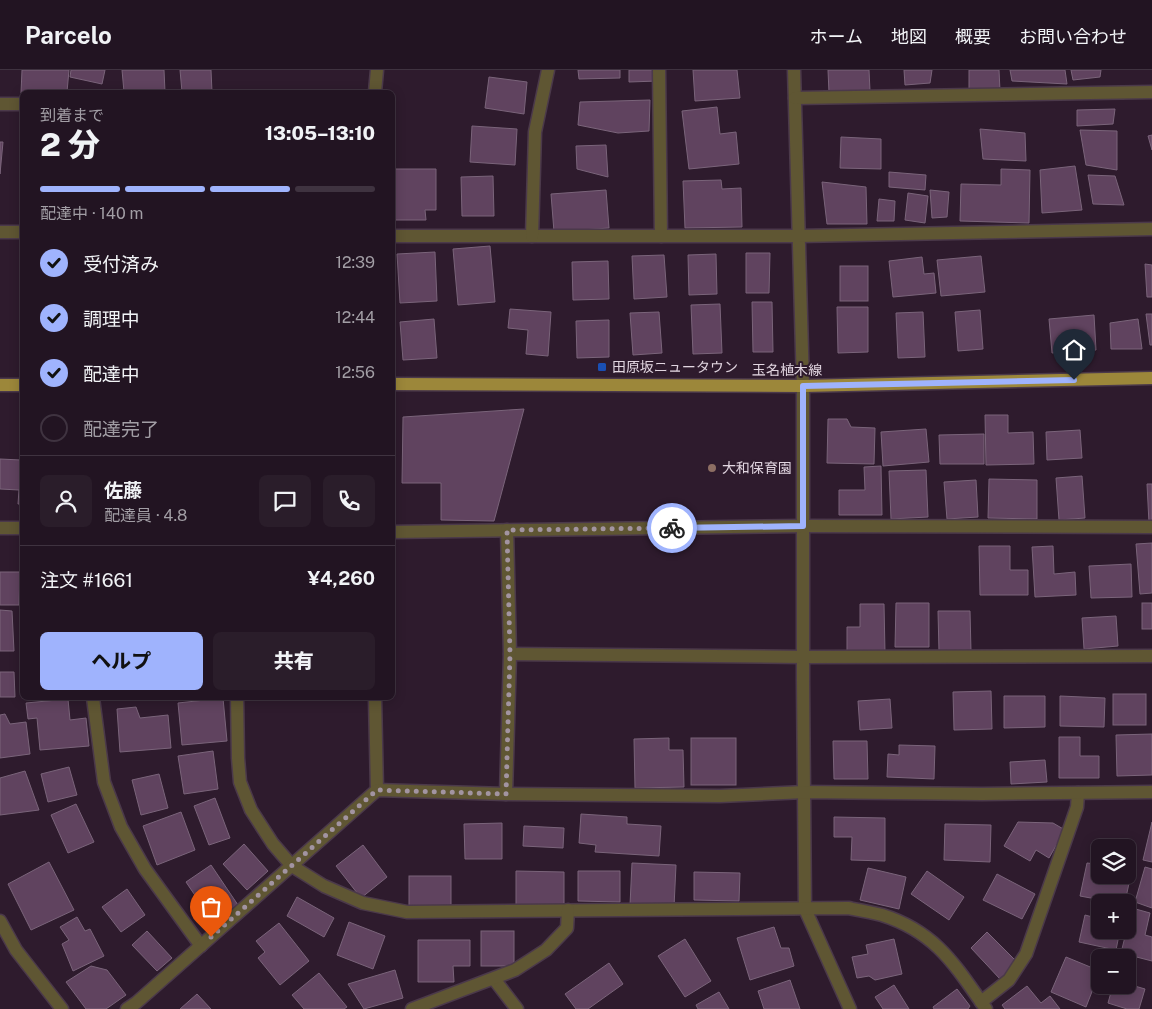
<!DOCTYPE html>
<html lang="ja">
<head>
<meta charset="utf-8">
<style>
	:root { --surface:#221422; --page:#2a1d2a; --text:#f1f3f6; --muted:#a29ea5; --line:#3f3340; --accent:#9fb3fd }
	body { margin:0; font-family:"Public Sans","Noto Sans JP",sans-serif; background:var(--page); color:var(--text); height:100vh; display:flex; flex-direction:column; font-size:19px; white-space:nowrap }
	* { box-sizing:border-box; margin:0 }
	p { font-size:16px; color:var(--muted) }
	.icon { flex:none; width:28px; height:28px; fill:none; stroke:currentColor; stroke-width:2; stroke-linecap:round; stroke-linejoin:round }
	.map { position:relative; flex:1; overflow:hidden }
	.details { position:absolute; left:20px; top:20px; width:375px; height:610px; display:flex; flex-direction:column; background:var(--surface); border-radius:8px; box-shadow:0 2px 12px #0003,0 0 0 1px var(--line) }
	.details>* { flex:none }
	.tools { position:absolute; left:1091px; top:769px; display:grid; gap:10px }
	.tools a { display:grid; place-items:center; width:45px; height:45px; border-radius:8px; background:var(--surface); box-shadow:0 2px 12px #0003,0 0 0 1px var(--line); font-size:25px }
	.pin { position:absolute; display:grid; place-items:center; width:42px; height:42px; color:#fff; margin:-51px -21px; border-radius:50% 50% 50% 0; rotate:-45deg; box-shadow:0 0 5px #0007 }
	.pin .icon { rotate:45deg }
	.courier { position:absolute; display:grid; place-items:center; width:50px; height:50px; margin:-25px; border:4px solid #9fb3fd; border-radius:50%; background:#fff; color:#222; box-shadow:0 1px 6px #0007 }
	.overview em { font-style:normal; font-weight:800 }
	.overview div { display:flex; flex-direction:column-reverse }
	.overview { display:flex; align-items:center; justify-content:space-between; height:85px; padding:0 20px }
	h1 { font-size:32px; font-weight:800; line-height:38px }
	.bar { display:grid; grid-template-columns:repeat(4,1fr); gap:8px 5px; align-content:center; height:60px; padding:0 20px }
	.bar i { height:6px; border-radius:4px; background:var(--line) }
	.bar .on { background:var(--accent) }
	.bar p { grid-column:span 4 }
	.line { display:flex; align-items:center; gap:12px; padding:0 20px; border-top:1px solid var(--line) }
	.line div { flex:1 }
	.round { display:grid; place-items:center; flex:none; width:52px; height:52px; border-radius:8px; background:var(--page) }
	ol { padding:0 20px; list-style:none }
	li { display:flex; align-items:center; gap:15px; height:55px }
	li p { margin-inline-start:auto }
	li .icon { padding:5px; border-radius:50%; background:var(--accent); color:#111; stroke-width:4 }
	li:last-child { color:var(--muted) }
	li i { width:28px; height:28px; border:2px solid var(--line); border-radius:50% }
	.cta { display:flex; gap:10px; margin-top:auto; padding:10px 20px }
	.cta a { flex:1; height:58px; border-radius:8px; background:var(--accent); color:#111; font-size:20px; font-weight:800; line-height:58px; text-align:center }
	.cta a+a { background:var(--page); color:var(--text) }
	header { display:flex; align-items:center; gap:30px; box-sizing:border-box; height:70px; padding:0 25px; background:var(--surface); border-bottom:1px solid var(--line) }
	header strong { font-size:24px }
	nav { display:flex; gap:28px; margin-inline-start:auto; font-size:18px }
	.map>svg:first-child { display:block }
	.building { fill:#60435f; stroke:#7a647a }
	.lines { fill:none; stroke-linecap:round; stroke-linejoin:round }
	.minor-casing { stroke:#4b394a; stroke-width:15 }
	.major-casing { stroke:#4b394a; stroke-width:15 }
	.minor { stroke:#5f5633; stroke-width:12 }
	.major { stroke:#9c873a; stroke-width:12 }
	.done { stroke:#a294a1; stroke-width:5; stroke-dasharray:0 9 }
	.route { stroke:#9fb3fd; stroke-width:6 }
	.transit-dot { fill:#1a4fb4; stroke:#2e1b2d; stroke-width:2 }
	.education-dot { fill:#8d6e63; stroke:#2e1b2d; stroke-width:2 }
	.labels { text-anchor:middle; stroke-width:4; stroke-linejoin:round; paint-order:stroke }
	.poi-label { font-size:14px; fill:#e1d5e0; stroke:#2e1b2d; text-anchor:start }
	.street-label { font-size:14px; fill:#e1d5e0; stroke:#2e1b2d }
</style>
</head>
<body>
<header>
<strong>Parcelo</strong>
<nav><a>ホーム</a><a>地図</a><a>概要</a><a>お問い合わせ</a></nav>
</header>
<div class="map">
<svg width="1152" height="939" viewBox="0 0 1152 939">
	<rect width="100%" height="100%" fill="#2e1b2d"/>
	<g class="building">
		<polygon points="22,0 69,0 67,22 21,23"/>
		<polygon points="71,0 105,0 102,14 70,7"/>
		<polygon points="122,0 164,0 165,22 124,22"/>
		<polygon points="180,0 211,0 212,22 182,22"/>
		<polygon points="578,0 620,0 620,8 579,9"/>
		<polygon points="629,0 657,0 658,11 629,12"/>
		<polygon points="693,0 737,0 740,28 695,31"/>
		<polygon points="828,0 869,0 870,21 829,23"/>
		<polygon points="904,0 932,0 930,13 905,15"/>
		<polygon points="969,0 999,0 1000,21 969,22"/>
		<polygon points="1010,0 1065,0 1067,14 1012,11"/>
		<polygon points="1071,0 1101,0 1100,7 1073,10"/>
		<polygon points="489,7 527,12 524,44 485,38"/>
		<polygon points="650,30 649,61 618,63 578,55 580,32"/>
		<polygon points="717,37 720,64 736,62 739,94 689,99 682,41"/>
		<polygon points="1115,39 1113,54 1077,56 1077,40"/>
		<polygon points="472,56 517,59 515,95 470,92"/>
		<polygon points="980,59 1025,63 1026,91 983,89"/>
		<polygon points="1080,60 1117,61 1117,100 1086,95"/>
		<polygon points="1152,65 1152,80 1148,66"/>
		<polygon points="841,67 881,69 881,99 840,98"/>
		<polygon points="0,72 3,72 0,104"/>
		<polygon points="22,73 22,99 20,99"/>
		<polygon points="606,75 608,107 577,99 576,76"/>
		<polygon points="1075,96 1082,140 1042,143 1040,100"/>
		<polygon points="393,99 436,99 436,140 425,140 426,150 393,150"/>
		<polygon points="1001,99 1030,100 1029,153 960,151 961,114 1001,115"/>
		<polygon points="889,102 926,105 925,120 889,117"/>
		<polygon points="1088,105 1115,106 1124,135 1093,134"/>
		<polygon points="493,106 494,146 462,146 461,107"/>
		<polygon points="721,110 722,119 741,118 742,157 685,158 683,111"/>
		<polygon points="822,112 866,117 867,154 827,154"/>
		<polygon points="606,120 609,158 554,162 551,124"/>
		<polygon points="930,120 949,122 947,147 932,148"/>
		<polygon points="908,123 928,126 925,153 905,150"/>
		<polygon points="879,129 895,131 894,151 877,151"/>
		<polygon points="490,176 495,232 458,235 453,179"/>
		<polygon points="435,182 437,231 400,233 397,184"/>
		<polygon points="746,183 770,183 769,223 746,223"/>
		<polygon points="716,184 717,224 689,225 688,185"/>
		<polygon points="664,185 667,227 634,229 632,186"/>
		<polygon points="981,186 985,222 941,226 937,190"/>
		<polygon points="922,187 924,204 934,203 936,223 893,227 889,191"/>
		<polygon points="608,191 609,229 573,230 572,192"/>
		<polygon points="1145,194 1152,195 1152,227 1147,227"/>
		<rect x="840" y="196" width="28" height="35"/>
		<polygon points="752,232 772,232 773,282 753,282"/>
		<polygon points="720,234 722,283 693,284 691,235"/>
		<polygon points="837,237 868,237 868,282 838,283"/>
		<polygon points="510,239 551,242 548,286 526,284 528,260 508,258"/>
		<polygon points="980,240 983,279 958,281 955,242"/>
		<polygon points="659,242 662,283 633,285 630,243"/>
		<polygon points="923,242 925,287 898,288 896,243"/>
		<polygon points="1146,244 1152,244 1152,275 1150,275"/>
		<polygon points="1094,245 1096,280 1052,283 1049,249"/>
		<polygon points="434,249 437,288 403,290 400,252"/>
		<polygon points="1138,249 1142,279 1111,279 1110,253"/>
		<polygon points="609,250 609,287 577,288 576,251"/>
		<polygon points="524,339 494,451 441,450 441,413 402,413 403,347"/>
		<polygon points="985,345 1008,345 1008,363 1033,362 1034,394 986,395"/>
		<polygon points="828,349 847,349 851,357 875,358 874,394 827,393"/>
		<polygon points="926,359 929,392 883,396 881,362"/>
		<polygon points="1080,360 1082,388 1047,390 1046,362"/>
		<polygon points="984,364 984,394 940,394 939,365"/>
		<polygon points="22,365 22,434 18,434 19,420 0,419 0,389 21,390"/>
		<polygon points="881,396 882,445 839,445 839,420 865,420 864,397"/>
		<polygon points="926,400 928,447 891,449 889,401"/>
		<polygon points="1082,406 1085,448 1059,450 1056,408"/>
		<polygon points="989,409 1037,410 1037,449 988,448"/>
		<polygon points="976,410 978,447 947,449 944,412"/>
		<polygon points="1147,414 1152,414 1152,452 1149,453"/>
		<polygon points="1152,473 1152,523 1140,524 1136,474"/>
		<polygon points="979,476 1010,476 1010,500 1028,500 1028,525 980,525"/>
		<polygon points="1053,476 1054,504 1075,502 1076,525 1035,527 1032,477"/>
		<polygon points="1131,494 1132,527 1091,528 1089,496"/>
		<polygon points="0,502 20,502 19,535 0,535"/>
		<polygon points="896,533 929,533 929,577 895,577"/>
		<rect x="1142" y="533" width="10" height="26"/>
		<polygon points="860,534 884,534 885,583 847,584 847,557 860,557"/>
		<polygon points="0,540 12,541 14,581 0,581"/>
		<polygon points="938,541 970,541 971,582 939,582"/>
		<polygon points="1116,546 1118,576 1084,579 1082,548"/>
		<polygon points="0,602 14,602 15,627 0,627"/>
		<polygon points="991,621 992,659 954,660 953,622"/>
		<rect x="1113" y="624" width="33" height="31"/>
		<polygon points="1004,626 1045,626 1045,657 1004,658"/>
		<polygon points="1060,626 1105,628 1104,657 1060,656"/>
		<polygon points="223,628 227,671 182,675 178,633"/>
		<polygon points="68,629 70,650 86,648 89,676 40,680 37,648 28,649 26,633"/>
		<polygon points="890,629 892,658 860,660 858,631"/>
		<polygon points="136,637 140,648 168,645 171,678 120,682 117,639"/>
		<polygon points="5,644 10,654 26,652 30,684 0,688 0,645"/>
		<polygon points="1152,664 1152,705 1117,706 1116,665"/>
		<polygon points="1059,667 1080,667 1080,686 1099,686 1099,708 1059,708"/>
		<polygon points="669,668 669,680 683,680 684,717 635,718 634,669"/>
		<rect x="691" y="668" width="45" height="47"/>
		<polygon points="833,671 867,671 868,709 834,709"/>
		<polygon points="899,675 935,676 934,709 887,707 888,684 899,685"/>
		<polygon points="213,681 218,719 184,724 178,686"/>
		<polygon points="1045,690 1047,712 1011,714 1010,692"/>
		<polygon points="69,697 77,725 48,732 41,704"/>
		<polygon points="25,701 39,740 0,745 0,708"/>
		<polygon points="159,704 168,738 141,745 132,710"/>
		<polygon points="215,728 230,768 209,775 194,736"/>
		<polygon points="76,734 94,772 68,783 51,745"/>
		<polygon points="181,742 195,780 157,795 143,756"/>
		<polygon points="581,744 627,747 627,754 661,756 659,786 595,782 596,775 579,773"/>
		<polygon points="834,747 885,748 885,791 851,790 852,767 834,767"/>
		<polygon points="1018,752 1053,753 1065,760 1049,788 1036,780 1030,791 1004,776"/>
		<polygon points="1152,752 1152,792 1143,790"/>
		<polygon points="502,753 502,789 465,789 464,754"/>
		<polygon points="945,754 991,755 990,792 944,790"/>
		<polygon points="524,756 564,758 563,778 523,776"/>
		<polygon points="244,774 268,801 247,820 223,794"/>
		<polygon points="363,775 387,807 361,828 336,796"/>
		<polygon points="1099,782 1100,805 1128,805 1128,788 1134,790 1125,832 1112,832 1080,826 1087,793 1096,794"/>
		<polygon points="49,792 74,840 31,860 8,814"/>
		<polygon points="632,793 676,795 674,837 630,835"/>
		<polygon points="211,795 238,835 213,852 186,812"/>
		<polygon points="1145,797 1152,799 1152,838 1135,832"/>
		<polygon points="868,798 906,807 899,839 860,830"/>
		<polygon points="516,801 564,802 564,839 516,838"/>
		<polygon points="578,801 620,801 620,832 578,831"/>
		<polygon points="927,801 964,827 949,850 911,824"/>
		<polygon points="694,802 740,803 739,831 694,830"/>
		<polygon points="997,804 1035,824 1022,849 983,830"/>
		<rect x="409" y="806" width="42" height="30"/>
		<polygon points="127,819 145,845 121,862 102,837"/>
		<polygon points="297,827 334,848 324,867 287,846"/>
		<polygon points="1132,838 1150,843 1145,865 1152,867 1152,891 1121,883"/>
		<polygon points="1085,845 1100,849 1100,860 1120,860 1116,880 1079,872"/>
		<polygon points="77,847 85,861 90,859 104,886 73,901 62,874 69,870 60,857"/>
		<polygon points="349,852 385,866 373,899 337,885"/>
		<polygon points="279,853 309,891 280,915 258,888 265,882 256,871"/>
		<polygon points="774,857 781,878 789,878 794,896 750,910 737,868"/>
		<polygon points="147,861 172,888 157,901 132,875"/>
		<rect x="481" y="861" width="33" height="35"/>
		<polygon points="987,862 1017,892 1000,909 971,878"/>
		<polygon points="685,869 711,911 685,927 658,886"/>
		<polygon points="894,869 902,904 875,910 869,906 857,908 852,887 868,884 866,875"/>
		<polygon points="418,870 470,870 470,896 453,896 454,912 418,912"/>
		<polygon points="1066,887 1100,901 1086,937 1051,922"/>
		<polygon points="609,893 623,914 588,939 576,939 565,924"/>
		<polygon points="91,896 107,900 126,925 106,939 86,939 66,912"/>
		<polygon points="395,900 403,928 364,939 348,914"/>
		<polygon points="319,903 347,937 344,939 304,939 292,925"/>
		<polygon points="790,910 800,939 764,939 758,921"/>
		<polygon points="1128,914 1145,919 1139,939 1127,939 1108,933 1113,915"/>
		<polygon points="894,915 909,939 883,939 875,927"/>
		<polygon points="1027,916 1041,933 1050,926 1060,939 1005,939 1002,935"/>
		<polygon points="957,919 970,936 968,939 934,939 933,937"/>
		<polygon points="719,922 729,939 698,939 696,935"/>
		<polygon points="197,924 211,939 180,939"/>
	</g>
	<g class="lines">
		<defs>
			<g id="minor">
				<polyline points="659,0 661,166"/>
				<polyline points="794,0 803,316 803,611 805,839 850,939"/>
				<polyline points="375,22 377,0"/>
				<polyline points="795,28 1152,22"/>
				<polyline points="0,34 22,34"/>
				<polyline points="0,162 22,162"/>
				<polyline points="392,166 799,166 1152,159"/>
				<polyline points="532,166 535,62 548,0"/>
				<polyline points="0,458 22,458"/>
				<polyline points="392,462 803,456 1152,457"/>
				<polyline points="510,584 803,587 1152,586"/>
				<polyline points="93,628 104,712 121,757 145,799 201,876"/>
				<path d="M237,628l1,60 2,24 11,28 22,34 19,22 32,20 39,17 44,9 441,-4c11,2 23,4 34,7 54,17 73,50 104,94"/>
				<polyline points="375,628 377,720"/>
				<polyline points="506,724 510,584 507,460"/>
				<polyline points="0,851 16,880 62,939"/>
				<polyline points="494,909 517,939"/>
				<polyline points="981,932 1009,910 1026,884 1077,737 1078,723"/>
				<polyline points="127,939 136,933 377,720 506,724 720,726 805,722 982,724 1152,722"/>
				<polyline points="412,939 515,900 546,880 567,858 568,840"/>
			</g>
			<g id="major">
				<polyline points="392,314 803,316 1152,308"/>
				<polyline points="0,315 22,315"/>
			</g>
		</defs>
		<use href="#minor" class="minor-casing"/>
		<use href="#major" class="major-casing"/>
		<use href="#minor" class="minor"/>
		<use href="#major" class="major"/>
	</g>
	<g class="lines">
		<polyline class="done" points="211,867 377,720 506,724 510,584 507,460 672,458"/>
		<polyline class="route" points="672,458 803,456 803,316 1074,310"/>
	</g>
	<rect class="transit-dot" x="597" y="292" width="10" height="10" rx="2.5"/>
	<circle class="education-dot" cx="712" cy="398" r="5"/>
	<g class="labels">
		<g class="poi-label">
			<text x="612" y="302">田原坂ニュータウン</text>
			<text x="722" y="403">大和保育園</text>
		</g>
		<g class="street-label">
			<text x="787" y="305">玉名植木線</text>
		</g>
	</g>
</svg>
<div class="tools">
<a><svg class="icon" aria-label="layers" viewBox="0 0 24 24"><path d="M12 4l9 5-9 5-9-5zM3 14l9 5 9-5"/></svg></a>
<a>+</a>
<a>−</a>
</div>
<div class="pin" style="left:211px;top:867px;background:#ea580c"><svg class="icon" aria-label="bag" viewBox="0 0 24 24"><path d="M5 8h14l-1 12H6zM9 8a3 3 0 0 1 6 0"/></svg></div>
<div class="pin" style="left:1074px;top:310px;background:#1f2937"><svg class="icon" aria-label="home" viewBox="0 0 24 24"><path d="M3 11l9-7 9 7M6 9v11h12V9"/></svg></div>
<div class="courier" style="left:672px;top:458px"><svg class="icon" aria-label="bike" viewBox="0 0 24 24"><circle cx="6" cy="16" r="4"/><circle cx="18" cy="16" r="4"/><path d="M6 16l4-8h5l3 8M10 8l3 8H6M13 5h3"/></svg></div>
<section class="details">
<div class="overview"><div><h1>2 分</h1><p>到着まで</p></div><em>13:05–13:10</em></div>
<div class="bar"><i class="on"></i><i class="on"></i><i class="on"></i><i></i><p>配達中 · 140 m</p></div>
<ol>
<li><svg class="icon" aria-label="check" viewBox="0 0 24 24"><path d="M5 12l5 5 9-10"/></svg>受付済み<p>12:39</p></li>
<li><svg class="icon" aria-label="check" viewBox="0 0 24 24"><path d="M5 12l5 5 9-10"/></svg>調理中<p>12:44</p></li>
<li><svg class="icon" aria-label="check" viewBox="0 0 24 24"><path d="M5 12l5 5 9-10"/></svg>配達中<p>12:56</p></li>
<li><i></i>配達完了</li>
</ol>
<div class="line" style="height:90px"><a class="round"><svg class="icon" aria-label="person" viewBox="0 0 24 24"><circle cx="12" cy="8" r="4"/><path d="M4 21q1-7 8-7t8 7"/></svg></a><div><b>佐藤</b><p>配達員 · 4.8</p></div><a class="round"><svg class="icon" aria-label="chat" viewBox="0 0 24 24"><path d="M4 5h16v11H9l-5 4z"/></svg></a><a class="round"><svg class="icon" aria-label="phone" viewBox="0 0 24 24"><path d="M5 4h4l2 5-3 2q2 4 5 5l2-3 5 2v4C11 20 4 13 5 4z"/></svg></a></div>
<div class="line" style="height:65px"><div>注文 #1661</div><b>¥4,260</b></div>
<div class="cta"><a>ヘルプ</a><a>共有</a></div>
</section>
</div>
</body>
</html>
